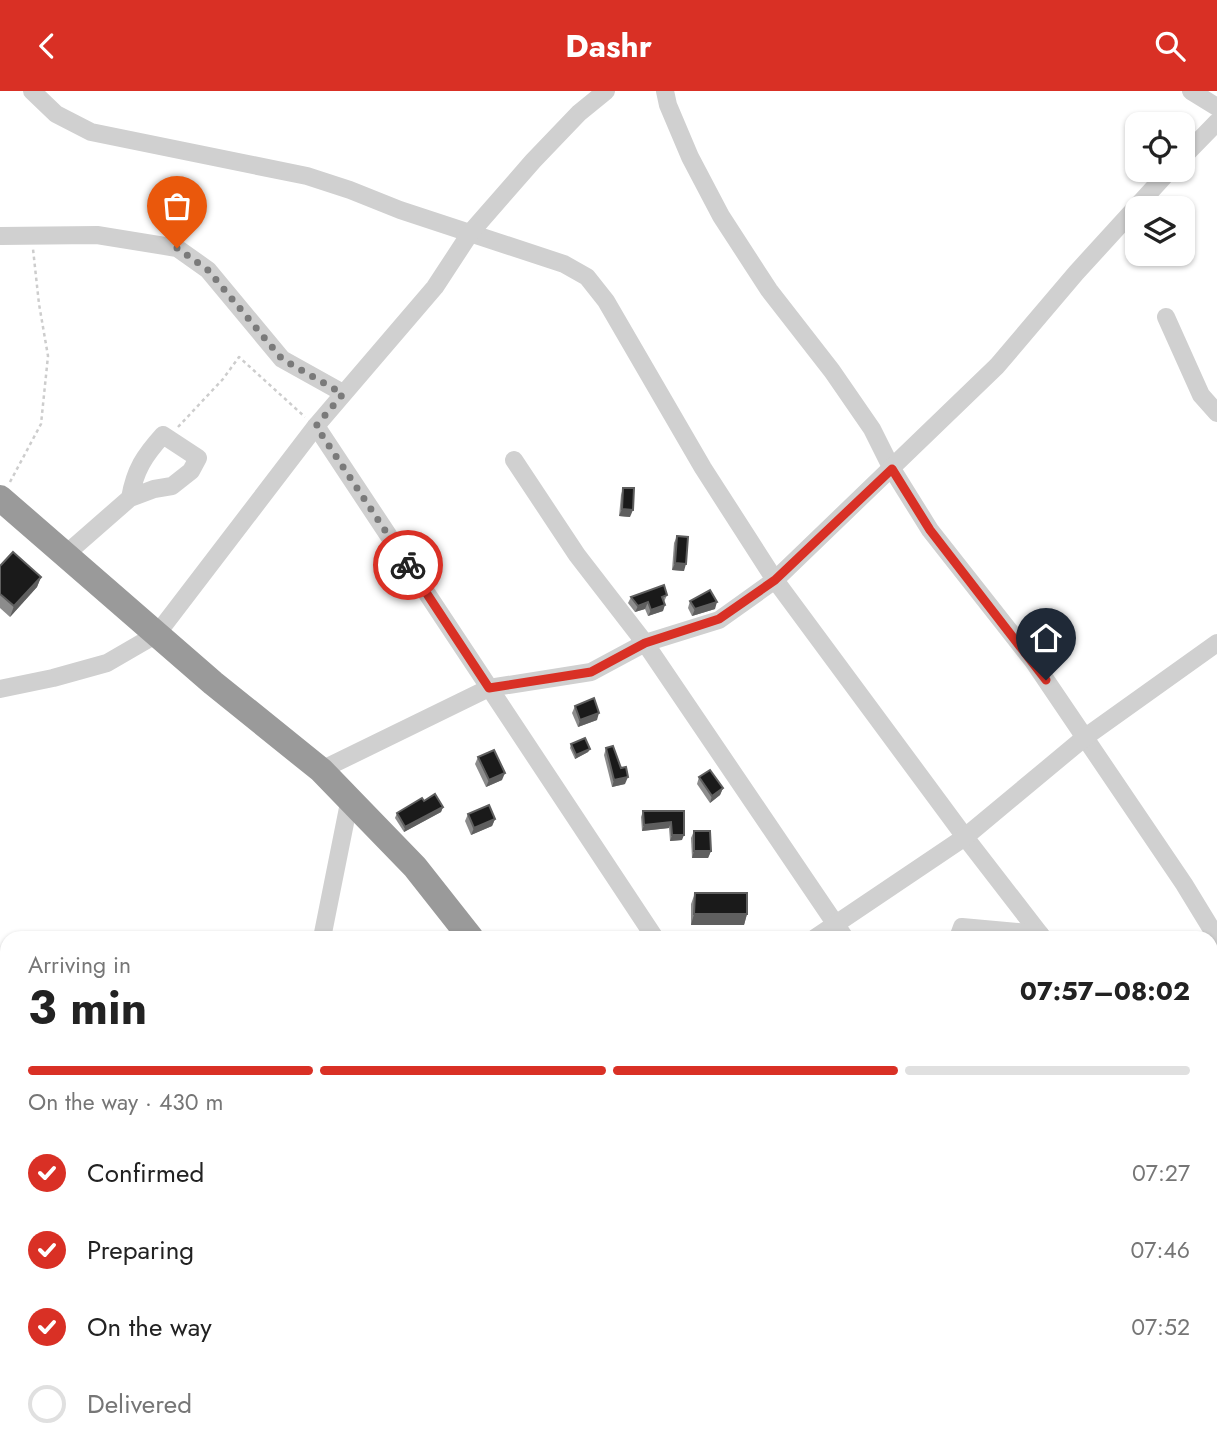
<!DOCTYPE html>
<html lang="en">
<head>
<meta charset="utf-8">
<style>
	:root { --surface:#fff; --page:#f6f6f6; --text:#222; --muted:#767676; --line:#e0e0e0; --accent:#d93025 }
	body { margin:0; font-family:Jost,sans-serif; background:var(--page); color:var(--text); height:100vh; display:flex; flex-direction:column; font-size:26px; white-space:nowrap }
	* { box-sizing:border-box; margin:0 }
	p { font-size:23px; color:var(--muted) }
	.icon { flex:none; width:38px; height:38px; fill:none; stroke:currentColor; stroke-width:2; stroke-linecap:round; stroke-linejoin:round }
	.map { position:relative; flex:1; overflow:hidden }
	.sheet { position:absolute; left:0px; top:840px; width:1218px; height:525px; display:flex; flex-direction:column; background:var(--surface); border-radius:21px 21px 0 0; box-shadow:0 2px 5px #0004 }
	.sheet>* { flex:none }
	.fabs { position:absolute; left:1125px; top:21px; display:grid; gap:14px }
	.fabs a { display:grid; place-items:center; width:70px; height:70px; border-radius:14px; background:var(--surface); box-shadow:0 2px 5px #0004; font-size:35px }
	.pin { position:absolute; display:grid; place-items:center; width:60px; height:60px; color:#fff; margin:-72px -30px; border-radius:50% 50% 50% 0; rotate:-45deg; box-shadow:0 0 7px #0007 }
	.pin .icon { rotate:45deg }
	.courier { position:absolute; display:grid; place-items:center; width:70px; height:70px; margin:-35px; border:5px solid #d93025; border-radius:50%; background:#fff; color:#222; box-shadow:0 2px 9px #0007 }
	.head em { font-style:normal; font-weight:700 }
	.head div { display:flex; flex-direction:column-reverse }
	.head { display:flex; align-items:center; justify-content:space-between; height:119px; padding:0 28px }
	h1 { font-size:46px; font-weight:700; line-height:52px }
	.bar { display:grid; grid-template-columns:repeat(4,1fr); gap:10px 7px; align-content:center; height:84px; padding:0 28px }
	.bar i { height:9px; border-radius:5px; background:var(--line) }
	.bar .active { background:var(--accent) }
	.bar p { grid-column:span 4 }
	ol { padding:0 28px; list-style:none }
	li { display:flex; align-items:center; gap:21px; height:77px }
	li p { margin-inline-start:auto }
	li .icon { padding:7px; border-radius:50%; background:var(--accent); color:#fff; stroke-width:4 }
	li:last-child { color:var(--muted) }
	li i { width:38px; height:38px; border:4px solid var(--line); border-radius:50% }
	header { display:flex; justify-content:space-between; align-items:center; height:91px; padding:0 28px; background:var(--accent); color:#fff; font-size:32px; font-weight:700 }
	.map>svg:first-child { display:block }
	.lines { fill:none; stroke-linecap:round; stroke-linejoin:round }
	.path { stroke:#cdcdcd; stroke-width:2.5; stroke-dasharray:3.5 3.5; stroke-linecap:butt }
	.minor { stroke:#d0d0d0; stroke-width:18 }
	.highway { stroke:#9a9a9a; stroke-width:26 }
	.wall { fill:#8c8c8c }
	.shaded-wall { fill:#5f5f5f }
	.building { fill:#1a1a1a; stroke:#5f5f5f; stroke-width:2 }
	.done { stroke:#7a7a7a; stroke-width:7; stroke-dasharray:0 12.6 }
	.route { stroke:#d93025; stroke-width:9 }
</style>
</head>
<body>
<header><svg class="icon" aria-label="back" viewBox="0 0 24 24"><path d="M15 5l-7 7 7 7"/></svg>Dashr<svg class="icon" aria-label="search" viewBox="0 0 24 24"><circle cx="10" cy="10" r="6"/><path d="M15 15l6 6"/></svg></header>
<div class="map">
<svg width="1217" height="1365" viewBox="0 0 1217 1365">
	<rect width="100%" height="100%" fill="#fff"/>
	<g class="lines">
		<g class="path">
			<polyline points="178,336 223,288 239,266 305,326"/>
			<polyline points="10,391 41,333 48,265 39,213 33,158"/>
		</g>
		<g class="minor">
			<polyline points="32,0 56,23 91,41 307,85 350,99 400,119 564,173 587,186 606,210 703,377 775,489 965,746 1043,847"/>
			<polyline points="665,0 668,14 690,66 721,125 769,199 832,280 872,338 892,378 930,439 1033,570 1184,793 1217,847"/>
			<polyline points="1191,0 1217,16"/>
			<polyline points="1183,66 1217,31"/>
			<polyline points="0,145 97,144 177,157 208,179 282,268 343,302"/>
			<polyline points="1166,226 1201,304 1217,322"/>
			<polyline points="316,335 655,847"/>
			<polyline points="514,369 577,464 645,552 845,847"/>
			<path d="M66,463l64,-56 24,-9 18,-3 19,-15 7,-13 -35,-23c-19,21 -28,35 -33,63"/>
			<polyline points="0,598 53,587 107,572 157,543 316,335 435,196 471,141 533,70 579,22 606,0"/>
			<polyline points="321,679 489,597 591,581 645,552 719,529 775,489 997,275 1076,182 1170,79"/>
			<polyline points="322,847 350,707"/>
			<polyline points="815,847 965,746 1084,647 1217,552"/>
			<polyline points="958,847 962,836 1040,843"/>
			<polyline points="0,1057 7,1056"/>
			<polyline points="1211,1068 1217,1064"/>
			<polyline points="1211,1126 1217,1135"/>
			<polyline points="579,1358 609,1365"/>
			<polyline points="1008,1358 1012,1365"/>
			<polyline points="1186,1358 1191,1365"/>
			<polyline points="205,1365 207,1358"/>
		</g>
		<g class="highway">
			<polyline points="0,407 213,592 321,679 415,776 471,847"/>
			<polyline points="814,1358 819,1365"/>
		</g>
	</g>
	<g class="wall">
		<polygon points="623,397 630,426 619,425 621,404"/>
		<polygon points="677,445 684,480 672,479 674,452"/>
		<polygon points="0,475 41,486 37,496 10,526 0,517"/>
		<polygon points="667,504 664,511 663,520 648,525 645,518 635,521 628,512 631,506"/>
		<polygon points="690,510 715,518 692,525 688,517"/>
		<polygon points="575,615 597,629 578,636 572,622"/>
		<polygon points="571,653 590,658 588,661 575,668 570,657"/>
		<polygon points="606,657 625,693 612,696 604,664"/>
		<polygon points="478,666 502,689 486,696 475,673"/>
		<polygon points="699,686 723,697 720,704 710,712 697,693"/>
		<polygon points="424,710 443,716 441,721 404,741 395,727 397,722"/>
		<polygon points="643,720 684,720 682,749 670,750 669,737 642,740 641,726"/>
		<polygon points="468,723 495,728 492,735 471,744 465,730"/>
		<polygon points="694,740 711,760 708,767 692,767 691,747"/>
		<polygon points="695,802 747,823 744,834 691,834 691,813"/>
		<polygon points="17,1358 78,1358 79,1365 17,1365"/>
	</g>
	<g class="shaded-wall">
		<polygon points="622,418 633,419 630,426 619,425"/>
		<polygon points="675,472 686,473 684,480 672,479"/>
		<polygon points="41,486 37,496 10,526 14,515"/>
		<polygon points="648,511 645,518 635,521 638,515"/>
		<polygon points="717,511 715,518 692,525 695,518"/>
		<polygon points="665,514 663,520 648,525 651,519"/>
		<polygon points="599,622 597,629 578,636 580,629"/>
		<polygon points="590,658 588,661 575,668 576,664"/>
		<polygon points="505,682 502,689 486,696 489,689"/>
		<polygon points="628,686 625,693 612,696 614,689"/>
		<polygon points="723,697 720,704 710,712 712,705"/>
		<polygon points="443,716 441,721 404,741 405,736"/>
		<polygon points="495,728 492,735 471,744 474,737"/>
		<polygon points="671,731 669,737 642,740 644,734"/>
		<polygon points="672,744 684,744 682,749 670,750"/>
		<polygon points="694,760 711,760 708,767 692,767"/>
		<polygon points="694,823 747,823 744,834 691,834"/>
		<polygon points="0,1271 7,1271 7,1281 0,1282"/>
		<rect x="0" y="1343" width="7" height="11"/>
	</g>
	<g class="building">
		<polygon points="623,397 634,397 633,419 622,418"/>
		<polygon points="677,445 688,446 686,473 675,472"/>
		<polygon points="13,461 41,486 14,515 0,503 0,475"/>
		<polygon points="664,494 667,504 662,506 665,514 651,519 648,511 638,515 631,506"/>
		<polygon points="710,499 717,511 695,518 690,510"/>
		<polygon points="594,607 599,622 580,629 575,615"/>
		<polygon points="585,647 590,658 576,664 571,653"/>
		<polygon points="613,655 621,677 626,676 628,686 614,689 606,657"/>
		<polygon points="494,659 505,682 489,689 478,666"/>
		<polygon points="710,679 723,697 712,705 699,686"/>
		<polygon points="435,703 443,716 405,736 397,722 422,707 424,710"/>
		<polygon points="489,714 495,728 474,737 468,723"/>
		<polygon points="643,720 684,720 684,744 672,744 671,731 644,734"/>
		<polygon points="694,740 710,740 711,760 694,760"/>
		<polygon points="695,802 747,802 747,823 694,823"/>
		<rect x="0" y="1213" width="7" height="58"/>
		<rect x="0" y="1316" width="7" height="27"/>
		<polygon points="22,1358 78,1358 79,1365 22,1365"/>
		<polygon points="252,1358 277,1358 276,1365 251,1365"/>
		<polygon points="307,1358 332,1358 331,1365 308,1365"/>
	</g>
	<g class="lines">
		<polyline class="done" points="177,157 208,179 282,268 343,303 316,335 408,474"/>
		<polyline class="route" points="408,474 489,597 591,581 645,552 719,528 775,489 892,378 930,439 1046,589"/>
	</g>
</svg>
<div class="fabs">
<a><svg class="icon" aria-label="locate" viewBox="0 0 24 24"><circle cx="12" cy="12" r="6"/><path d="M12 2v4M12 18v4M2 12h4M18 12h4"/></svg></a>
<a><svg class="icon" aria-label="layers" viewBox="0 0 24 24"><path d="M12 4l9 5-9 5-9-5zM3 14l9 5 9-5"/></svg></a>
</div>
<div class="pin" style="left:177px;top:157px;background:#ea580c"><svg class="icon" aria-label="bag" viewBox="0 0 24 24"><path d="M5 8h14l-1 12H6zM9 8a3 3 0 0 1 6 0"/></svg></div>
<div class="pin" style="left:1046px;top:589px;background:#1f2937"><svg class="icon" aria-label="home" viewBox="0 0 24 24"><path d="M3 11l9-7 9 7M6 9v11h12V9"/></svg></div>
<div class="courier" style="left:408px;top:474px"><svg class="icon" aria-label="bike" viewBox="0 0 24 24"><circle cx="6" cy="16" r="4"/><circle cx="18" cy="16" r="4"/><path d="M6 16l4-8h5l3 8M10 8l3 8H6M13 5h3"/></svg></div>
<section class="sheet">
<div class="head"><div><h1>3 min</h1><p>Arriving in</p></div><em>07:57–08:02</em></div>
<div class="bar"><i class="active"></i><i class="active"></i><i class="active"></i><i></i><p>On the way · 430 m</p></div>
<ol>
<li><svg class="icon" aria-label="check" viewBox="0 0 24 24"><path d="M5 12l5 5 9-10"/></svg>Confirmed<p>07:27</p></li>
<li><svg class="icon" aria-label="check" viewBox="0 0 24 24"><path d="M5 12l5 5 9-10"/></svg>Preparing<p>07:46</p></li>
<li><svg class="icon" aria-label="check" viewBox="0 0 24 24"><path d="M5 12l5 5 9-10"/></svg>On the way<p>07:52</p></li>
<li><i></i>Delivered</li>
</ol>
</section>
</div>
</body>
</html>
